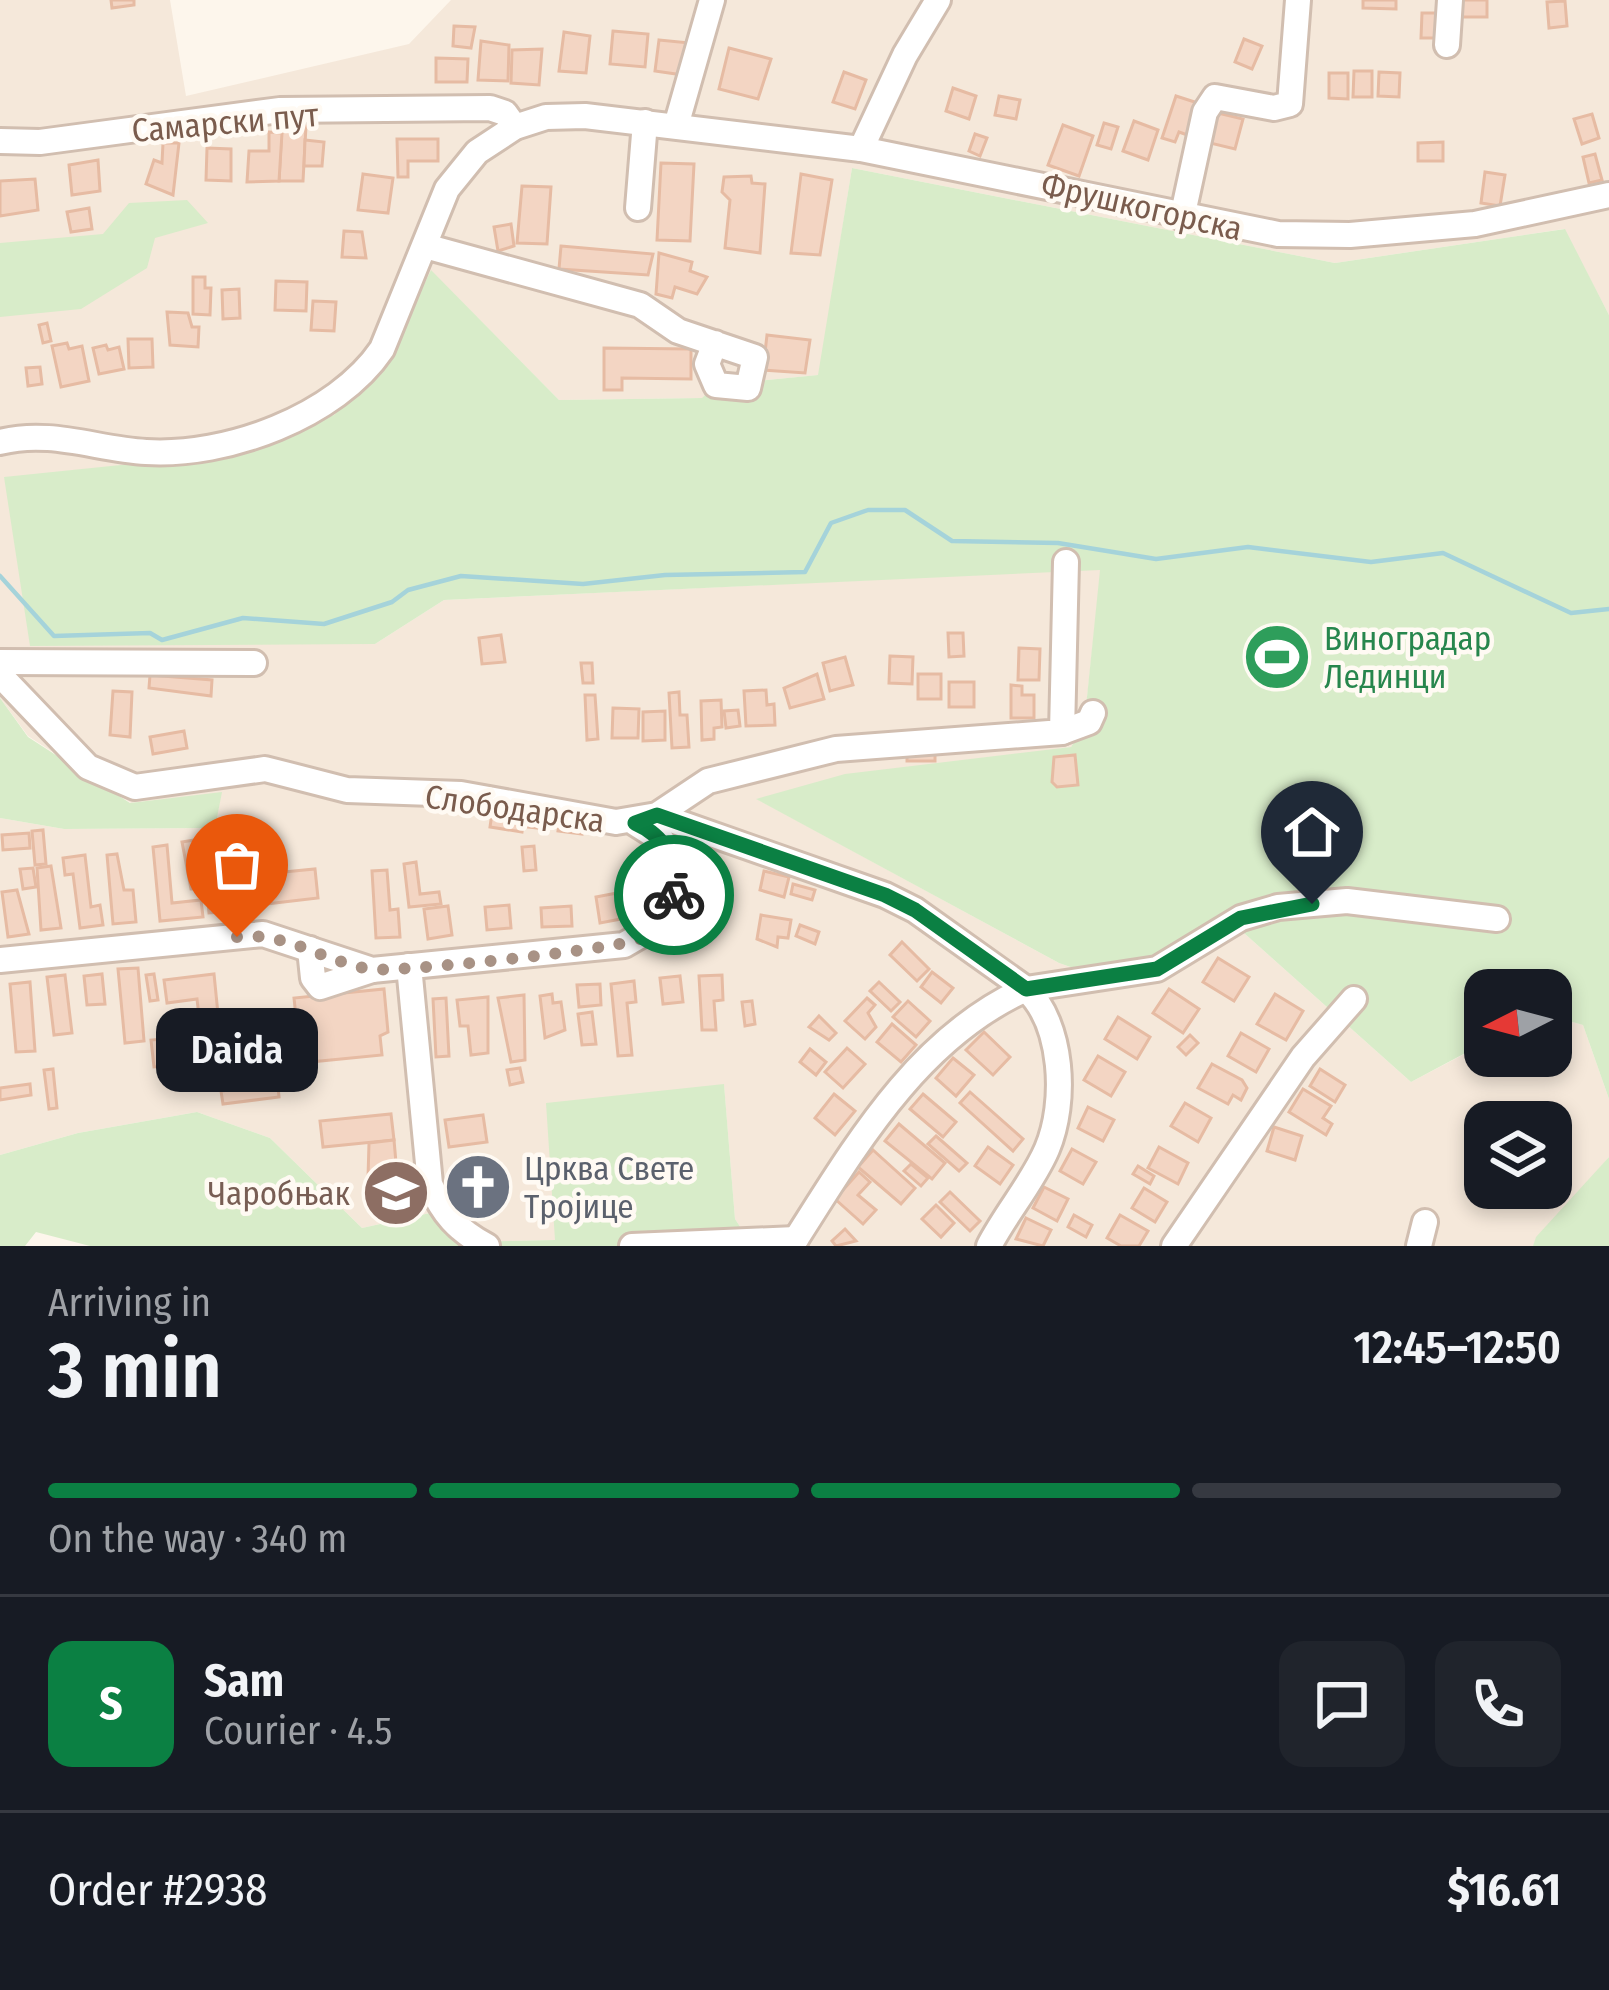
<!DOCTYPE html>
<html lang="en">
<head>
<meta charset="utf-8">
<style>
	:root { --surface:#171b24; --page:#20242c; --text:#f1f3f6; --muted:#9ea1a6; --line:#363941; --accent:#0b8043 }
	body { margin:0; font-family:"Fira Sans Condensed",sans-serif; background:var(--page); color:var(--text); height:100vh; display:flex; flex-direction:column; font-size:45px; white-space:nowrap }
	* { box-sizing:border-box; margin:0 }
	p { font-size:39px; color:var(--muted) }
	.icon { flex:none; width:66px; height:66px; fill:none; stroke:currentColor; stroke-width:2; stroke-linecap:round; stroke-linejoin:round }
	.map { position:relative; height:1246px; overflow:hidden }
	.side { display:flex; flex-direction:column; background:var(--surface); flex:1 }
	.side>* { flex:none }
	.needle { width:78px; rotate:264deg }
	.fabs { position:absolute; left:1464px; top:969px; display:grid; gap:24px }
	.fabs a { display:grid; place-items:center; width:108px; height:108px; border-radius:24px; background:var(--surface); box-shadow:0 6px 18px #0003; font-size:60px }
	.pin { position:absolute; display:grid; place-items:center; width:102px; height:102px; color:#fff; margin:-123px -51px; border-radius:50% 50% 50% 0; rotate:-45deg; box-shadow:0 0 12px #0007 }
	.pin .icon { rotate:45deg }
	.courier { position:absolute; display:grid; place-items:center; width:120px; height:120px; margin:-60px; border:9px solid #0b8043; border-radius:50%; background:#fff; color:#222; box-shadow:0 3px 15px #0007 }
	.bubble { position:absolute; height:84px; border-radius:24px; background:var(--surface); box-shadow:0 6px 18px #0003; font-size:39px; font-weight:600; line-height:84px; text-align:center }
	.headline em { font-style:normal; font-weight:600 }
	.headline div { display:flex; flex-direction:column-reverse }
	.headline { display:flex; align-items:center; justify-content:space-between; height:204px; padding:0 48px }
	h1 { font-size:78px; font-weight:600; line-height:90px }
	.bar { display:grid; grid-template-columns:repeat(4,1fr); gap:18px 12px; align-content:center; height:144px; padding:0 48px }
	.bar i { height:15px; border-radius:9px; background:var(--line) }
	.bar .selected { background:var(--accent) }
	.bar p { grid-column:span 4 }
	.line { display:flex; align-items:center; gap:30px; padding:0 48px; border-top:3px solid var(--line) }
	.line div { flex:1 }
	.round { display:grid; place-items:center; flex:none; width:126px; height:126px; border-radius:24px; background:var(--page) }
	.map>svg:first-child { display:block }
	.residential { fill:#f5e8da; fill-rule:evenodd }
	.green { fill:#d8ecc9 }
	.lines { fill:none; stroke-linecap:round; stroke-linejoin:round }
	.stream { stroke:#a5d3da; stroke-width:4.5 }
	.building { fill:#f3d5c3; stroke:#e6bba3; stroke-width:3 }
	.minor-casing { stroke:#d1beb0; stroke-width:30 }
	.minor { stroke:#fff; stroke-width:24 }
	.done { stroke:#a89285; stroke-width:12; stroke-dasharray:0 21.6 }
	.route { stroke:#0b8043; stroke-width:15 }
	.labels { text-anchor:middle; stroke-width:9; stroke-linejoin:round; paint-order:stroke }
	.street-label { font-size:33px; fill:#7a5c4d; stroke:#fffaf3 }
	.leisure-label { font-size:33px; fill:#27864d; stroke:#fffaf3; text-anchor:start }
	.worship-label { font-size:33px; fill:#5b616d; stroke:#fffaf3; text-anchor:start }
	.education-label { font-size:33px; fill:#785e54; stroke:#fffaf3; text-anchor:end }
</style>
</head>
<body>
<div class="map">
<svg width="1609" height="1246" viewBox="0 0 1609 1246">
	<rect width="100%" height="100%" fill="#fdf6ec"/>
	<path class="residential" d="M0,0h170l16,96 223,-52 42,-44h1158v315l-45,-86 -229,34 -483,-95 -33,207 -103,10 -13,13 -144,2 -128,-129 -44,90 -53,54 -126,41 -204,22 371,166 69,-44 657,-31 -17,157 -13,21 -314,52 302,164 56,20 120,-58 176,157 63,-33 11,7h66v-40l32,9 26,74v58l-76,89h-780l-18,-27 -11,-134 -168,155 -100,2 -26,-29 -68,15 -92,-90 -73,-26 -119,21 -78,22v-337l64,11 151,-1 6,-35 -90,10 -103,-67 -28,-38zM1485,1122h66v66h-66z"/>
	<g class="green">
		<polygon points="852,168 1335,263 1565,229 1609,315 1609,1099 1583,1025 1551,1016 1551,990 1485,990 1485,1051 1473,1049 1411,1082 1235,925 1116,983 1059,963 756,799 845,774 1071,747 1084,726 1100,570 444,600 375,644 30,646 4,477 208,456 334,415 387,361 431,270 559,400 702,398 716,385 818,375"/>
		<polygon points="187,200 208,223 155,238 147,268 81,309 0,317 0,243 103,234 129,203"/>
		<polygon points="0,698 28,737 130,803 222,792 215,828 64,829 0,818"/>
		<polygon points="724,1084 735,1219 753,1246 90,1246 36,1232 25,1246 0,1246 0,1155 78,1133 197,1112 270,1138 362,1228 430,1213 456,1242 555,1240 546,1103"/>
		<polygon points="1609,1157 1609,1246 1533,1246 1536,1237"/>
	</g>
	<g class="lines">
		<polyline class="stream" points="0,576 54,636 150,633 162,640 243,618 324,624 392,602 408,590 461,576 583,584 665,575 805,572 831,523 868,510 905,510 952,541 1058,543 1156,559 1248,547 1371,562 1443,553 1571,613 1609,609"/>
	</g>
	<g class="building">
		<polygon points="111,0 134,0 134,5 112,8"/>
		<polygon points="1363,0 1396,0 1396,9 1363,8"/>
		<rect x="1462" y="0" width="25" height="17"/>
		<polygon points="1565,1 1567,26 1549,28 1547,2"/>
		<polygon points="1422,13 1440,13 1440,38 1421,38"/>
		<polygon points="454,26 475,27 471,48 453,46"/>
		<polygon points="613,31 648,34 645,67 610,64"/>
		<polygon points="564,32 590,36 586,73 559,71"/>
		<polygon points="1244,39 1262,46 1252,69 1235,62"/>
		<polygon points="659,40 690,43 683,75 655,71"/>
		<polygon points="481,41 509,45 508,81 478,80"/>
		<polygon points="729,48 771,59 758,99 719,89"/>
		<polygon points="542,49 539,85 511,83 512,50"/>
		<polygon points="436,58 468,59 467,82 436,82"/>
		<polygon points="1354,71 1372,71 1372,97 1353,97"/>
		<polygon points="844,72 866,80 855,109 833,102"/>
		<polygon points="1379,72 1400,73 1399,97 1378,96"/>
		<polygon points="1329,73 1348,73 1348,99 1329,98"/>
		<polygon points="953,88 976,96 969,119 946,111"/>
		<polygon points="999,96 1020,100 1016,119 995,115"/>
		<polygon points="1176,96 1204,105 1193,137 1179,132 1175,142 1162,138"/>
		<polygon points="1218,113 1243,119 1235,149 1210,143"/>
		<polygon points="1592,114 1599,138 1582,144 1574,119"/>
		<polygon points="1134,121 1158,130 1148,160 1123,151"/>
		<polygon points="1104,123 1118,127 1111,149 1097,145"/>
		<polygon points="1063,125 1093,136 1079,176 1048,165"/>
		<polygon points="282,126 306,126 303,181 279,181"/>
		<polygon points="269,132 282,133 279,181 247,182 249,151 269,151"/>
		<polygon points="975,134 987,138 980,156 969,151"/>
		<polygon points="397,139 438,139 438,161 408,161 408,177 398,177"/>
		<polygon points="305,140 324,142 322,166 304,166"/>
		<polygon points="1443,142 1443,161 1418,161 1418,143"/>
		<polygon points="163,143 179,143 173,195 146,184 154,160 162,163"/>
		<polygon points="207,148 231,149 231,181 206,180"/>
		<polygon points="1595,154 1602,180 1589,183 1583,157"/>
		<polygon points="98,160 100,191 72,195 69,165"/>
		<polygon points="661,163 694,164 690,241 657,240"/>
		<polygon points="1485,172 1505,175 1500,206 1481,203"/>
		<polygon points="363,174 393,178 388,213 358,210"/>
		<polygon points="801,174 832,180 820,255 791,253"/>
		<polygon points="751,176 752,183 765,184 760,253 725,248 730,200 722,192 724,177"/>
		<polygon points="35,179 38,210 0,216 0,181"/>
		<polygon points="522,186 551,187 547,244 517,243"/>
		<polygon points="89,208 92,229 71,232 67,212"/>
		<polygon points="511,224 514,246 498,251 494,227"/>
		<polygon points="344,231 362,232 366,258 342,257"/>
		<polygon points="561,246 653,254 648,275 559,269"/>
		<polygon points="659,253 692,262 690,271 707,277 697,294 675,287 672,298 656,294"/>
		<polygon points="193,277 205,277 205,288 211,288 210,315 193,314"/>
		<polygon points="276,281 307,282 306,311 275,310"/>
		<polygon points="239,289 240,318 223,319 222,290"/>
		<polygon points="313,301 336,302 334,331 311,330"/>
		<polygon points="167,312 188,313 192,327 199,327 198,347 170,345"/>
		<polygon points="47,323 51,341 43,343 39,325"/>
		<polygon points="767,335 810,340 805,373 763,370"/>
		<polygon points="128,339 152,339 153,367 129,368"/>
		<polygon points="67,343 69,349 82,346 89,381 61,387 52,346"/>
		<polygon points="106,345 108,350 119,347 124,369 99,374 93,348"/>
		<polygon points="604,348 691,349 691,379 622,378 622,390 604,390"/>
		<polygon points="40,367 42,384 28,386 26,368"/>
		<polygon points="948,633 963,633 964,656 949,657"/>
		<polygon points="501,635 505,662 482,664 479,638"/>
		<polygon points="1019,648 1040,649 1039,680 1018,680"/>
		<polygon points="890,656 913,657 912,684 889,683"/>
		<polygon points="845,657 853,685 830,691 823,663"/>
		<polygon points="581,663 592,663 593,683 583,683"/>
		<polygon points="817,674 824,699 790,708 784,688"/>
		<rect x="918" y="674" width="23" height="25"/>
		<polygon points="150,675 212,680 211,696 149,688"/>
		<rect x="949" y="682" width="25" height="25"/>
		<polygon points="1011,685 1022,686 1022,695 1034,695 1034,718 1011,718"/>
		<polygon points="766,690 767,705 774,704 775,725 746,726 744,691"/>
		<polygon points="113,691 132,692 130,737 110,735"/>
		<polygon points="679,692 680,715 687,715 689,747 672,748 669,693"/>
		<polygon points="585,695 595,695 598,739 587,740"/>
		<polygon points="721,700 722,727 714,728 714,739 702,740 701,701"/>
		<polygon points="613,708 639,709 638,738 612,738"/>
		<polygon points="738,710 740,726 726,728 724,711"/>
		<polygon points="665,711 665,740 643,741 643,712"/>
		<polygon points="184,731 187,748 153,754 150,737"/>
		<rect x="907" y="752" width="28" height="9"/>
		<polygon points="1075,755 1078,785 1057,787 1052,782 1054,757"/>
		<polygon points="492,813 524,818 522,832 490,827"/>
		<polygon points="528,816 548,819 547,829 527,827"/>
		<polygon points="559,823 582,826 582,834 558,831"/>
		<polygon points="43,830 46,864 35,865 32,831"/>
		<polygon points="29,833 30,848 3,850 2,835"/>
		<polygon points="194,840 200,889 191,889 182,842"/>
		<polygon points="167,845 172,903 201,900 203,917 160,921 153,847"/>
		<polygon points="244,845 246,870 224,871 226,889 249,887 251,910 209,913 203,849"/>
		<polygon points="534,846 536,870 524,871 522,847"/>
		<polygon points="117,854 124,890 133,890 136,922 113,924 107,855"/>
		<polygon points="85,855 91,907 100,905 103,925 80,928 73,874 65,875 63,858"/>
		<polygon points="416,862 420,894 439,892 441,904 409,907 404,864"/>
		<polygon points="51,866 61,928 41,930 37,868"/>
		<polygon points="33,868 36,887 23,889 20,869"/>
		<polygon points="315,869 318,898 266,904 263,874"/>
		<polygon points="387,870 390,910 398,909 400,937 376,938 372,871"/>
		<polygon points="764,871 789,877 784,897 760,890"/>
		<polygon points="793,884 815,890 812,900 791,894"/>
		<polygon points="17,890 29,934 8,937 2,892"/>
		<polygon points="622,892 626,918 600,923 596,897"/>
		<polygon points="509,905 511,928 487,930 485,907"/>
		<polygon points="448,906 452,935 428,939 424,909"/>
		<polygon points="571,906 572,926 542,927 541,908"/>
		<polygon points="761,915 791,920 788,938 778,937 777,947 757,939"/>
		<polygon points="800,925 819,932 815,944 796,936"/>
		<polygon points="902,942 929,969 917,981 890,955"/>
		<polygon points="1218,958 1249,977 1234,1001 1203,982"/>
		<polygon points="138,968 144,1041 125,1043 118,969"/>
		<polygon points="932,972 953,988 941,1003 921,987"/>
		<polygon points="102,974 105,1004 87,1005 84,976"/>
		<polygon points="154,974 158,1000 150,1001 146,975"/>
		<polygon points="214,974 218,1014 199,1016 197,999 167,1003 164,980"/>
		<polygon points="65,975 72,1033 54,1035 47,977"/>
		<polygon points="722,975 723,1000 714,1001 716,1030 702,1030 699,976"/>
		<polygon points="680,976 683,1002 663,1004 660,978"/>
		<polygon points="634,981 636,1002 627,1003 632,1055 618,1056 611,984"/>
		<polygon points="30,982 35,1051 16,1052 10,984"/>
		<polygon points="879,982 900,1002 891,1011 870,991"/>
		<polygon points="600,984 601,1005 579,1007 577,985"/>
		<polygon points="384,989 388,1032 380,1036 382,1055 310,1062 309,1044 299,1045 294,998"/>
		<polygon points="1169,989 1199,1009 1183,1033 1153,1013"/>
		<polygon points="552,994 553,1003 561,1002 565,1030 545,1038 540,996"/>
		<polygon points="1275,994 1303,1011 1286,1040 1257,1024"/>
		<polygon points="524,995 525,1060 511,1062 498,998"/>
		<polygon points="488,997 488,1053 471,1055 468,1026 460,1026 457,1000"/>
		<polygon points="446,998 449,1056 436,1057 433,999"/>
		<polygon points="867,998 875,1005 868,1013 876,1027 865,1039 845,1021"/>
		<polygon points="752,1001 755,1024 745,1026 742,1002"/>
		<polygon points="908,1001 930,1021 916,1037 893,1017"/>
		<polygon points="592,1012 596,1044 582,1045 578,1014"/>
		<polygon points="819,1016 836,1033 829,1040 809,1027"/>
		<polygon points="1118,1017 1150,1037 1137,1059 1105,1039"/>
		<polygon points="892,1024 916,1045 901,1062 877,1042"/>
		<polygon points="984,1032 1010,1057 993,1075 966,1050"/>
		<polygon points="1241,1033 1269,1049 1256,1072 1228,1056"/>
		<polygon points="1190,1035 1198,1043 1186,1055 1178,1047"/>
		<polygon points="163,1039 166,1066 154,1067 151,1040"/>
		<polygon points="847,1048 865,1064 843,1088 825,1072"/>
		<polygon points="810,1049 826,1062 816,1075 800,1062"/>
		<polygon points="1098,1056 1125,1072 1111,1096 1084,1080"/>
		<polygon points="953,1058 974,1075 956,1096 936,1078"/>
		<polygon points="1212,1064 1242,1080 1247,1088 1241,1100 1233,1095 1228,1104 1198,1088"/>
		<polygon points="276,1066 279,1097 223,1104 221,1091 231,1090 229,1071"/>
		<polygon points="520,1068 523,1082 510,1085 507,1070"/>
		<polygon points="53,1069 57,1108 49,1109 44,1070"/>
		<polygon points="1320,1069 1345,1085 1335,1102 1310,1086"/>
		<polygon points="30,1084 31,1095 0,1100 0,1088"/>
		<polygon points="1303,1089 1331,1106 1323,1118 1332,1124 1326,1135 1289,1112"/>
		<polygon points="970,1092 1023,1139 1013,1151 960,1103"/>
		<polygon points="834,1094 855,1111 835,1135 815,1118"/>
		<polygon points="923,1094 956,1122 943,1137 910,1109"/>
		<polygon points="1185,1103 1211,1118 1198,1142 1171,1126"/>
		<polygon points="1088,1107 1114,1120 1103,1141 1078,1128"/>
		<polygon points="391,1114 394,1140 323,1147 320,1121"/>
		<polygon points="483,1115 487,1142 449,1147 445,1120"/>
		<polygon points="899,1124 945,1163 932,1179 885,1141"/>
		<polygon points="1274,1127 1302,1136 1295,1160 1267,1151"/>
		<polygon points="936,1136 967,1163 959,1171 928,1144"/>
		<polygon points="394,1140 397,1174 368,1178 369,1143"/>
		<polygon points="988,1147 1013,1165 1000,1184 975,1166"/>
		<polygon points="1159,1147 1188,1163 1178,1184 1148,1168"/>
		<polygon points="1072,1149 1096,1162 1083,1184 1060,1171"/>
		<polygon points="873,1150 915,1188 901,1204 858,1167"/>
		<polygon points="911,1164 928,1178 921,1186 904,1171"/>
		<polygon points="1138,1166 1154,1176 1150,1184 1133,1174"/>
		<polygon points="487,1171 490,1202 470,1204 467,1173"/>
		<polygon points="859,1172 870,1182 858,1195 876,1210 863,1224 835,1199"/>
		<polygon points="411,1173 414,1209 381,1212 377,1176"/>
		<polygon points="1044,1187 1068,1199 1057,1221 1033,1208"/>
		<polygon points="1144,1188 1167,1202 1155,1222 1132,1208"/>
		<polygon points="950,1192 980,1221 970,1231 940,1202"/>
		<polygon points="936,1205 954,1223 941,1237 922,1219"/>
		<polygon points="1074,1215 1092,1225 1086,1237 1068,1227"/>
		<polygon points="1120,1215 1148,1231 1139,1246 1121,1246 1107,1238"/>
		<polygon points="1026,1218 1051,1230 1043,1246 1016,1239"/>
		<polygon points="845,1229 856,1241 836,1246 832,1241"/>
	</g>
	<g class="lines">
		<defs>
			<g id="minor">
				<polyline points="1447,45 1450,0"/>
				<polyline points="676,126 712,0"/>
				<polyline points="0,141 40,142 280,110 490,108 505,113 515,127"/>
				<polyline points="861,149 905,55 938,0"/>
				<polyline points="638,208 645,122"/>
				<polyline points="1182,218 1205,112 1215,97 1274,108 1290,104 1298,0"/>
				<polyline points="425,246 640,305 678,331 755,357 748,388 716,385 707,364 715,343"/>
				<path d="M0,442c50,-13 96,7 146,10 80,5 190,-35 236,-103l65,-160 30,-37 38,-25 31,-10 39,-1 276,33 417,85 72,1 125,-11 134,-29"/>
				<polyline points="0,662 254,663"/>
				<polyline points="0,675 88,767 135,787 265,769 347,790 461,794 616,822 657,815 708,781 836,749 1062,732 1066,562"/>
				<polyline points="1062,732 1089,722 1093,713"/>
				<polyline points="657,815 885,895 915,910 1026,989"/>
				<polyline points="310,949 313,978 320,987 372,970"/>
				<polyline points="0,960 263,934 372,970 624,945 662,923 677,881 662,840 635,823"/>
				<path d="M409,966l21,218c13,30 27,46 57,62"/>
				<path d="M796,1239c61,-96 123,-202 230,-250"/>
				<polyline points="632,1246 796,1239"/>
				<path d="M989,1246c17,-33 44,-64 58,-97 20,-47 16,-125 -21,-160l131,-20 84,-51 37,-11 69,-6 150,18"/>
				<polyline points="1174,1246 1303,1057 1354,999"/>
				<polyline points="1419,1246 1425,1222"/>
			</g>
		</defs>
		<use href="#minor" class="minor-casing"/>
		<use href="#minor" class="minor"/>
	</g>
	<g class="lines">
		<path class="done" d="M237,937c48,-6 86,24 132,32 26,4 253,-20 274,-31 16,-9 27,-25 31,-43"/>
		<path class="route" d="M674,895c6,-33 -9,-59 -39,-72l22,-8 228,80 30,15 111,79 131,-20 84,-51 71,-14"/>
	</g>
	<defs>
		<symbol id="stadium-disc" viewBox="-11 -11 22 22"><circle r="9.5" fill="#2e9e5b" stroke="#fffaf3"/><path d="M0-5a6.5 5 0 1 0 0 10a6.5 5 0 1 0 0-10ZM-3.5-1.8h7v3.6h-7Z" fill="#fff"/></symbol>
		<symbol id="church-disc" viewBox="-11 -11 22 22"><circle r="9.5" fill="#6b7280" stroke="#fffaf3"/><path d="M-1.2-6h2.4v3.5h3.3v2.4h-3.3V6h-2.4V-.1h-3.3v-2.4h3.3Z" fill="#fff"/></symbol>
		<symbol id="school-disc" viewBox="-11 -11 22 22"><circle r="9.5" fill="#8d6e63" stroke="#fffaf3"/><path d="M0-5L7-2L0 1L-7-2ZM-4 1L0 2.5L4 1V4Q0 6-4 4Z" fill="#fff"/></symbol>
	</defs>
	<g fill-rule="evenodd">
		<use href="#stadium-disc" x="1239" y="619" width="76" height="76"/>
		<use href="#church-disc" x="440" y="1149" width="76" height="76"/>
		<use href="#school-disc" x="358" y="1155" width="76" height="76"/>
	</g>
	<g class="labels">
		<g class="street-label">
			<text transform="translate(225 122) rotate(-5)" y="12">Самарски пут</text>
			<text transform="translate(1142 206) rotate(13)" y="12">Фрушкогорска</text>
			<text transform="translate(515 808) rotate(8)" y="12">Слободарска</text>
		</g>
		<g class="leisure-label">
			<text x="1324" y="650">Виноградар<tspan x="1324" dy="38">Лединци</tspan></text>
		</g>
		<g class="worship-label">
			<text x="524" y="1180">Црква Свете<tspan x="524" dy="38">Тројице</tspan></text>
		</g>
		<g class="education-label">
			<text x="350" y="1205">Чаробњак</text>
		</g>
	</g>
</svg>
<div class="fabs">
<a><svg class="needle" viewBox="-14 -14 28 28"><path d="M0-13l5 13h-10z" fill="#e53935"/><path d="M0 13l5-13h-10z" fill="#9ea1a6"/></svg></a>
<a><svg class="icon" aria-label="layers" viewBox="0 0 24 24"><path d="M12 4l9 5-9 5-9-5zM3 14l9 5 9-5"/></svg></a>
</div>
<div class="pin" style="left:237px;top:937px;background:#ea580c"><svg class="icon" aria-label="bag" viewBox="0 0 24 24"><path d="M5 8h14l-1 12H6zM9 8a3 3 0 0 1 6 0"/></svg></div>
<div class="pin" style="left:1312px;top:904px;background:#1f2937"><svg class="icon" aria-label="home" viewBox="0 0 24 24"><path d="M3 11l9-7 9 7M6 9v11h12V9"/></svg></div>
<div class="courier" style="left:674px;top:895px"><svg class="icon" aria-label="bike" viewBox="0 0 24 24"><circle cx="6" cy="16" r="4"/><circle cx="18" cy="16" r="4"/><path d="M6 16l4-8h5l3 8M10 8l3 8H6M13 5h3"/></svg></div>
<div class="bubble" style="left:156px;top:1008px;width:162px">Daida</div>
</div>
<section class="side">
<div class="headline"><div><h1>3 min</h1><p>Arriving in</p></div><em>12:45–12:50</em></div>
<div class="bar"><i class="selected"></i><i class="selected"></i><i class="selected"></i><i></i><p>On the way · 340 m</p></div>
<div class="line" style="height:216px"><b class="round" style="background:var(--accent);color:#fff">S</b><div><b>Sam</b><p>Courier · 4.5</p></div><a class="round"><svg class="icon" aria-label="chat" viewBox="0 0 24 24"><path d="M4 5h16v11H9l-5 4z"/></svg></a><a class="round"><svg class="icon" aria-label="phone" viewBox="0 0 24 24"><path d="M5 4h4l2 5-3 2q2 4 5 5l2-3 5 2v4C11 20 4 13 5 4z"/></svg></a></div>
<div class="line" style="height:156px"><div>Order #2938</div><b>$16.61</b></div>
</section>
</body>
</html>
